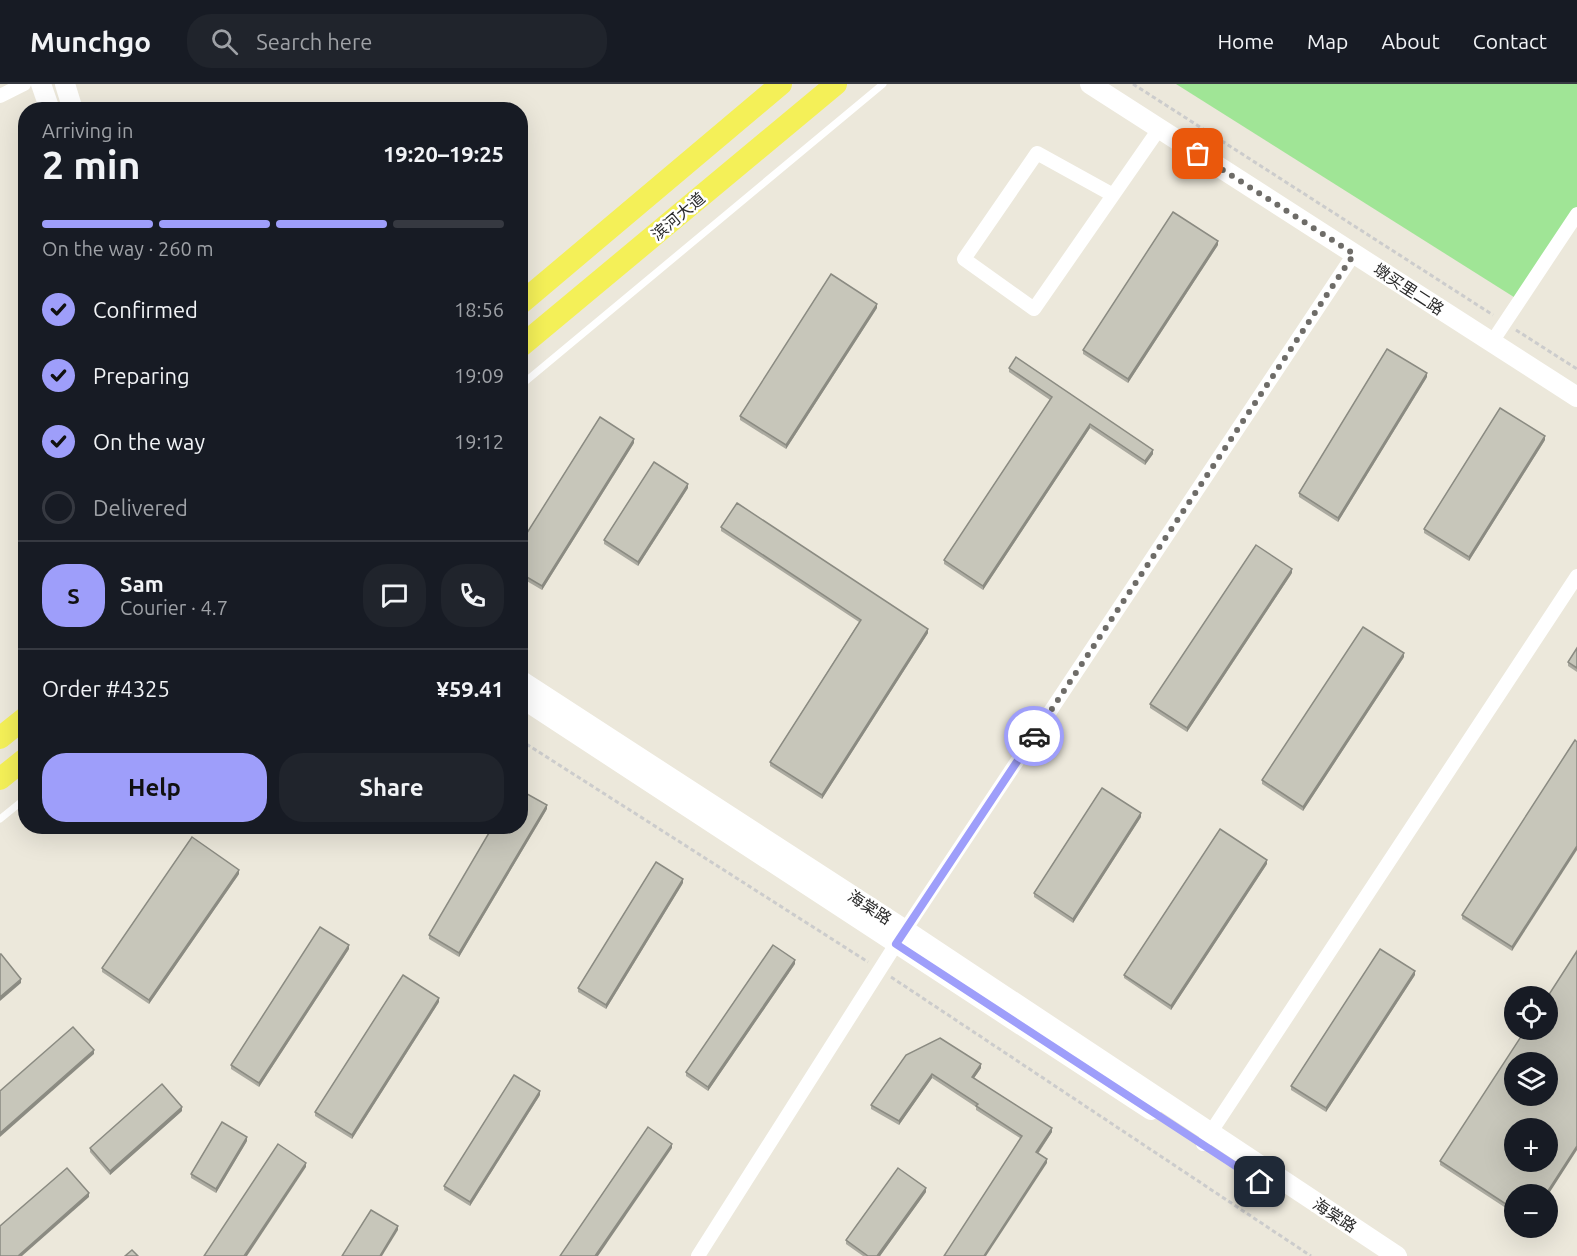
<!DOCTYPE html>
<html lang="en">
<head>
<meta charset="utf-8">
<style>
	:root { --surface:#171b24; --page:#20242c; --text:#f1f3f6; --muted:#9ea1a6; --line:#363941; --accent:#9e9efa }
	body { margin:0; font-family:Ubuntu,"Noto Sans SC",sans-serif; background:var(--page); color:var(--text); height:100vh; display:flex; flex-direction:column; font-size:22px; white-space:nowrap }
	* { box-sizing:border-box; margin:0 }
	p { font-size:20px; color:var(--muted) }
	.icon { flex:none; width:33px; height:33px; fill:none; stroke:currentColor; stroke-width:2; stroke-linecap:round; stroke-linejoin:round }
	.map { position:relative; flex:1; overflow:hidden }
	.details { position:absolute; left:18px; top:18px; width:510px; height:732px; display:flex; flex-direction:column; background:var(--surface); border-radius:24px; box-shadow:0 6px 24px #0002 }
	.details>* { flex:none }
	.buttons { position:absolute; left:1504px; top:902px; display:grid; gap:12px }
	.buttons a { display:grid; place-items:center; width:54px; height:54px; border-radius:50%; background:var(--surface); box-shadow:0 6px 24px #0002; font-size:30px }
	.pin { position:absolute; display:grid; place-items:center; width:51px; height:51px; color:#fff; margin:-26px; border-radius:12px; box-shadow:0 3px 9px #0006 }
	.courier { position:absolute; display:grid; place-items:center; width:60px; height:60px; margin:-30px; border:4px solid #9e9efa; border-radius:50%; background:#fff; color:#222; box-shadow:0 2px 8px #0007 }
	.summary em { font-style:normal; font-weight:700 }
	.summary div { display:flex; flex-direction:column-reverse }
	.summary { display:flex; align-items:center; justify-content:space-between; height:102px; padding:0 24px }
	h1 { font-size:39px; font-weight:700; line-height:45px }
	.bar { display:grid; grid-template-columns:repeat(4,1fr); gap:9px 6px; align-content:center; height:72px; padding:0 24px }
	.bar i { height:8px; border-radius:4px; background:var(--line) }
	.bar .current { background:var(--accent) }
	.bar p { grid-column:span 4 }
	.line { display:flex; align-items:center; gap:15px; padding:0 24px; border-top:2px solid var(--line) }
	.line div { flex:1 }
	.round { display:grid; place-items:center; flex:none; width:63px; height:63px; border-radius:24px; background:var(--page) }
	ol { padding:0 24px; list-style:none }
	li { display:flex; align-items:center; gap:18px; height:66px }
	li p { margin-inline-start:auto }
	li .icon { padding:6px; border-radius:50%; background:var(--accent); color:#111; stroke-width:4 }
	li:last-child { color:var(--muted) }
	li i { width:33px; height:33px; border:3px solid var(--line); border-radius:50% }
	.primary-button { display:flex; gap:12px; margin-top:auto; padding:12px 24px }
	.primary-button a { flex:1; height:69px; border-radius:24px; background:var(--accent); color:#111; font-size:24px; font-weight:700; line-height:69px; text-align:center }
	.primary-button a+a { background:var(--page); color:var(--text) }
	header { display:flex; align-items:center; gap:36px; box-sizing:border-box; height:84px; padding:0 30px; background:var(--surface); border-bottom:2px solid var(--line) }
	header strong { font-size:28px }
	nav { display:flex; gap:33px; margin-inline-start:auto; font-size:21px }
	.search { width:420px; height:54px; background:var(--page); display:flex; align-items:center; gap:15px; box-sizing:border-box; padding:0 21px; border-radius:24px; color:var(--muted); font-size:22px }
	.map>svg:first-child { display:block }
	.green { fill:#a0e596 }
	.lines { fill:none; stroke-linecap:round; stroke-linejoin:round }
	.path { stroke:#ccc; stroke-width:3; stroke-dasharray:4.5 3; stroke-linecap:butt }
	.lane { stroke:#fff; stroke-width:7 }
	.street { stroke:#fff; stroke-width:14 }
	.secondary { stroke:#fff; stroke-width:20 }
	.primary { stroke:#f4f058; stroke-width:22 }
	.wall { fill:#abaaa0 }
	.shaded-wall { fill:#8b8b82 }
	.building { fill:#c7c6ba; stroke:#8b8b82; stroke-width:1.5; fill-rule:evenodd }
	.done { stroke:#6e6c68; stroke-width:6; stroke-dasharray:0 10.8 }
	.route { stroke:#9e9efa; stroke-width:8 }
	.labels { text-anchor:middle; stroke-width:5; stroke-linejoin:round; paint-order:stroke }
	.street-label { font-size:16px; fill:#2a2a2a; stroke:#fff }
</style>
</head>
<body>
<header>
<strong>Munchgo</strong>
<div class="search"><svg class="icon" aria-label="search" viewBox="0 0 24 24"><circle cx="10" cy="10" r="6"/><path d="M15 15l6 6"/></svg>Search here</div>
<nav><a>Home</a><a>Map</a><a>About</a><a>Contact</a></nav>
</header>
<div class="map">
<svg width="1577" height="1172" viewBox="0 0 1577 1172">
	<rect width="100%" height="100%" fill="#ece8db"/>
	<polygon class="green" points="1176,0 1577,0 1577,129 1517,215"/>
	<g class="lines">
		<g class="path">
			<polyline points="1133,0 1493,231"/>
			<polyline points="1516,246 1577,285"/>
			<polyline points="520,656 868,878"/>
			<polyline points="891,893 1311,1172"/>
		</g>
		<g class="lane">
			<polyline points="520,302 883,0"/>
			<polyline points="0,735 26,714"/>
		</g>
		<g class="street">
			<polyline points="0,12 24,0"/>
			<polyline points="1113,111 1037,69 964,175 1034,225 1159,45"/>
			<polyline points="1492,258 1577,130"/>
			<polyline points="1203,1060 1577,492"/>
			<polyline points="698,1172 905,846 1354,170"/>
		</g>
		<g class="secondary">
			<polyline points="41,0 50,26"/>
			<polyline points="65,0 73,26"/>
			<polyline points="1090,0 1577,313"/>
			<polyline points="520,596 905,846 1397,1172"/>
			<polyline points="520,613 1151,1026"/>
		</g>
		<g class="primary">
			<polyline points="520,220 781,0"/>
			<polyline points="520,263 836,0"/>
			<polyline points="0,654 26,633"/>
			<polyline points="0,695 26,674"/>
		</g>
	</g>
	<g class="wall">
		<polygon points="1218,161 1128,299 1083,270 1083,266"/>
		<polygon points="877,224 786,365 740,336 740,332"/>
		<polygon points="1009,284 1153,370 1145,381 1090,344 983,506 944,480 944,476 1050,316 1009,288"/>
		<polygon points="1427,293 1338,438 1299,413 1299,409"/>
		<polygon points="1545,356 1469,477 1424,449 1424,445"/>
		<polygon points="634,359 542,506 520,493 520,460"/>
		<polygon points="688,404 638,482 604,460 604,456"/>
		<polygon points="721,443 928,549 822,715 770,682 770,678 859,538 721,447"/>
		<polygon points="1292,489 1187,648 1150,624 1150,620"/>
		<polygon points="1577,564 1577,588 1568,582 1568,578"/>
		<polygon points="1404,573 1303,727 1262,700 1262,696"/>
		<polygon points="1577,658 1512,867 1462,835 1462,831"/>
		<polygon points="547,725 459,873 429,855 429,851"/>
		<polygon points="1141,733 1073,839 1034,813 1034,809"/>
		<polygon points="313,742 330,742 325,750"/>
		<polygon points="1267,780 1171,926 1124,894 1124,891"/>
		<polygon points="239,790 149,920 102,888 102,884"/>
		<polygon points="683,799 606,925 578,908 578,904"/>
		<polygon points="349,865 259,1003 231,985 231,981"/>
		<polygon points="795,880 708,1007 686,992 686,988"/>
		<polygon points="1415,891 1326,1028 1291,1006 1291,1002"/>
		<polygon points="439,918 352,1055 315,1032 315,1028"/>
		<polygon points="906,971 981,984 974,994 1052,1048 1038,1070 1047,1079 1020,1054 976,1026 976,1023 932,994 899,1041 871,1025 871,1021"/>
		<polygon points="540,1011 470,1122 444,1106 444,1102"/>
		<polygon points="182,1027 110,1091 90,1068 90,1064"/>
		<polygon points="247,1057 216,1109 191,1094 191,1090"/>
		<polygon points="1440,1077 1515,1110 1515,1130 1440,1081"/>
		<polygon points="926,1108 880,1172 863,1172 846,1160 846,1156"/>
	</g>
	<g class="shaded-wall">
		<polygon points="1218,157 1218,161 1128,299 1128,295"/>
		<polygon points="877,220 877,224 786,365 786,361"/>
		<polygon points="1427,289 1427,293 1338,438 1338,434"/>
		<polygon points="1090,340 1090,344 983,506 983,502"/>
		<polygon points="1545,352 1545,356 1469,477 1469,473"/>
		<polygon points="634,355 634,359 542,506 542,502"/>
		<polygon points="1153,366 1153,370 1145,381 1145,377"/>
		<polygon points="688,400 688,404 638,482 638,478"/>
		<polygon points="1292,485 1292,489 1187,648 1187,644"/>
		<polygon points="928,545 928,549 822,715 822,711"/>
		<polygon points="1404,569 1404,573 1303,727 1303,723"/>
		<polygon points="547,721 547,725 459,873 459,869"/>
		<polygon points="1141,729 1141,733 1073,839 1073,835"/>
		<polygon points="327,742 330,742 325,750 325,746"/>
		<polygon points="1577,762 1577,766 1512,867 1512,863"/>
		<polygon points="1267,776 1267,780 1171,926 1171,922"/>
		<polygon points="239,786 239,790 149,920 149,916"/>
		<polygon points="683,795 683,799 606,925 606,921"/>
		<polygon points="349,861 349,865 259,1003 259,999"/>
		<polygon points="795,876 795,880 708,1007 708,1003"/>
		<polygon points="1415,887 1415,891 1326,1028 1326,1024"/>
		<polygon points="21,895 21,899 0,917 0,913"/>
		<polygon points="439,914 439,918 352,1055 352,1051"/>
		<polygon points="94,966 94,970 0,1053 0,1049"/>
		<polygon points="981,980 981,984 972,997 972,993"/>
		<polygon points="932,990 932,994 899,1041 899,1037"/>
		<polygon points="540,1007 540,1011 470,1122 470,1118"/>
		<polygon points="182,1023 182,1027 110,1091 110,1087"/>
		<polygon points="1052,1044 1052,1048 1036,1072 1036,1068"/>
		<polygon points="247,1053 247,1057 216,1109 216,1105"/>
		<polygon points="672,1060 672,1064 598,1172 595,1172"/>
		<polygon points="1577,1062 1577,1066 1548,1111 1548,1110 1546,1110"/>
		<polygon points="1047,1075 1047,1079 986,1172 984,1172"/>
		<polygon points="306,1079 306,1083 247,1172 244,1172"/>
		<polygon points="926,1104 926,1108 880,1172 877,1172"/>
		<polygon points="89,1109 89,1113 22,1172 18,1172"/>
		<polygon points="398,1142 398,1146 382,1172 380,1172"/>
	</g>
	<g class="building">
		<polygon points="1173,128 1218,157 1128,295 1083,266"/>
		<polygon points="831,190 877,220 786,361 740,332"/>
		<polygon points="1387,265 1427,289 1338,434 1299,409"/>
		<polygon points="1016,273 1153,366 1145,377 1090,340 983,502 944,476 1052,313 1009,284"/>
		<polygon points="1500,324 1545,352 1469,473 1424,445"/>
		<polygon points="600,333 634,355 542,502 520,489 520,460"/>
		<polygon points="654,378 688,400 638,478 604,456"/>
		<polygon points="737,419 928,545 822,711 770,678 861,536 721,443"/>
		<polygon points="1256,461 1292,485 1187,644 1150,620"/>
		<polygon points="1363,543 1404,569 1303,723 1262,696"/>
		<polygon points="1577,564 1577,584 1568,578"/>
		<polygon points="1575,656 1577,658 1577,762 1512,863 1462,831"/>
		<polygon points="1102,704 1141,729 1073,835 1034,809"/>
		<polygon points="520,706 547,721 459,869 429,851 493,742 520,742"/>
		<polygon points="320,742 327,742 325,746"/>
		<polygon points="1220,745 1267,776 1171,922 1124,891"/>
		<polygon points="192,753 239,786 149,916 102,884"/>
		<polygon points="656,778 683,795 606,921 578,904"/>
		<polygon points="320,843 349,861 259,999 231,981"/>
		<polygon points="773,861 795,876 708,1003 686,988"/>
		<polygon points="1380,865 1415,887 1326,1024 1291,1002"/>
		<path d="M1577,867v195l-31,48h-31v16l-75,-49 86,-132h22v-33zM1515,978h33v33h-33zM1515,1044h33v33h-33z"/>
		<polygon points="0,870 1,870 21,895 0,913"/>
		<polygon points="403,891 439,914 352,1051 315,1028"/>
		<polygon points="73,943 94,966 0,1049 0,1007"/>
		<polygon points="940,954 981,980 972,993 1052,1044 1036,1068 1047,1075 984,1172 944,1172 1022,1052 976,1022 978,1020 932,990 899,1037 871,1021 906,971"/>
		<polygon points="514,991 540,1007 470,1118 444,1102"/>
		<polygon points="162,1000 182,1023 110,1087 90,1064"/>
		<polygon points="222,1038 247,1053 216,1105 191,1090"/>
		<polygon points="648,1043 672,1060 595,1172 560,1172"/>
		<polygon points="278,1060 306,1079 244,1172 204,1172"/>
		<polygon points="67,1084 89,1109 18,1172 0,1172 0,1142"/>
		<polygon points="898,1084 926,1104 877,1172 868,1172 846,1156"/>
		<polygon points="371,1126 398,1142 380,1172 342,1172"/>
		<polygon points="132,1166 138,1172 125,1172"/>
	</g>
	<g class="lines">
		<polyline class="done" points="1034,652 1354,170 1198,70"/>
		<polyline class="route" points="1034,652 896,860 1260,1098"/>
	</g>
	<g class="labels">
		<g class="street-label">
			<text transform="translate(678 132) rotate(-40)" y="6">滨河大道</text>
			<text transform="translate(1409 205) rotate(33)" y="6">墩买里二路</text>
			<text transform="translate(870 823) rotate(33)" y="6">海棠路</text>
			<text transform="translate(1335 1131) rotate(33)" y="6">海棠路</text>
		</g>
	</g>
</svg>
<div class="buttons">
<a><svg class="icon" aria-label="locate" viewBox="0 0 24 24"><circle cx="12" cy="12" r="6"/><path d="M12 2v4M12 18v4M2 12h4M18 12h4"/></svg></a>
<a><svg class="icon" aria-label="layers" viewBox="0 0 24 24"><path d="M12 4l9 5-9 5-9-5zM3 14l9 5 9-5"/></svg></a>
<a>+</a>
<a>−</a>
</div>
<div class="pin" style="left:1198px;top:70px;background:#ea580c"><svg class="icon" aria-label="bag" viewBox="0 0 24 24"><path d="M5 8h14l-1 12H6zM9 8a3 3 0 0 1 6 0"/></svg></div>
<div class="pin" style="left:1260px;top:1098px;background:#1f2937"><svg class="icon" aria-label="home" viewBox="0 0 24 24"><path d="M3 11l9-7 9 7M6 9v11h12V9"/></svg></div>
<div class="courier" style="left:1034px;top:652px"><svg class="icon" aria-label="car" viewBox="0 0 24 24"><path d="M5 17H2v-5l4-1 3-4h7l3 4 3 1v5h-3M9 17h6M6 11h13"/><circle cx="7" cy="17" r="2"/><circle cx="17" cy="17" r="2"/></svg></div>
<section class="details">
<div class="summary"><div><h1>2 min</h1><p>Arriving in</p></div><em>19:20–19:25</em></div>
<div class="bar"><i class="current"></i><i class="current"></i><i class="current"></i><i></i><p>On the way · 260 m</p></div>
<ol>
<li><svg class="icon" aria-label="check" viewBox="0 0 24 24"><path d="M5 12l5 5 9-10"/></svg>Confirmed<p>18:56</p></li>
<li><svg class="icon" aria-label="check" viewBox="0 0 24 24"><path d="M5 12l5 5 9-10"/></svg>Preparing<p>19:09</p></li>
<li><svg class="icon" aria-label="check" viewBox="0 0 24 24"><path d="M5 12l5 5 9-10"/></svg>On the way<p>19:12</p></li>
<li><i></i>Delivered</li>
</ol>
<div class="line" style="height:108px"><b class="round" style="background:var(--accent);color:#111">S</b><div><b>Sam</b><p>Courier · 4.7</p></div><a class="round"><svg class="icon" aria-label="chat" viewBox="0 0 24 24"><path d="M4 5h16v11H9l-5 4z"/></svg></a><a class="round"><svg class="icon" aria-label="phone" viewBox="0 0 24 24"><path d="M5 4h4l2 5-3 2q2 4 5 5l2-3 5 2v4C11 20 4 13 5 4z"/></svg></a></div>
<div class="line" style="height:78px"><div>Order #4325</div><b>¥59.41</b></div>
<div class="primary-button"><a>Help</a><a>Share</a></div>
</section>
</div>
</body>
</html>
